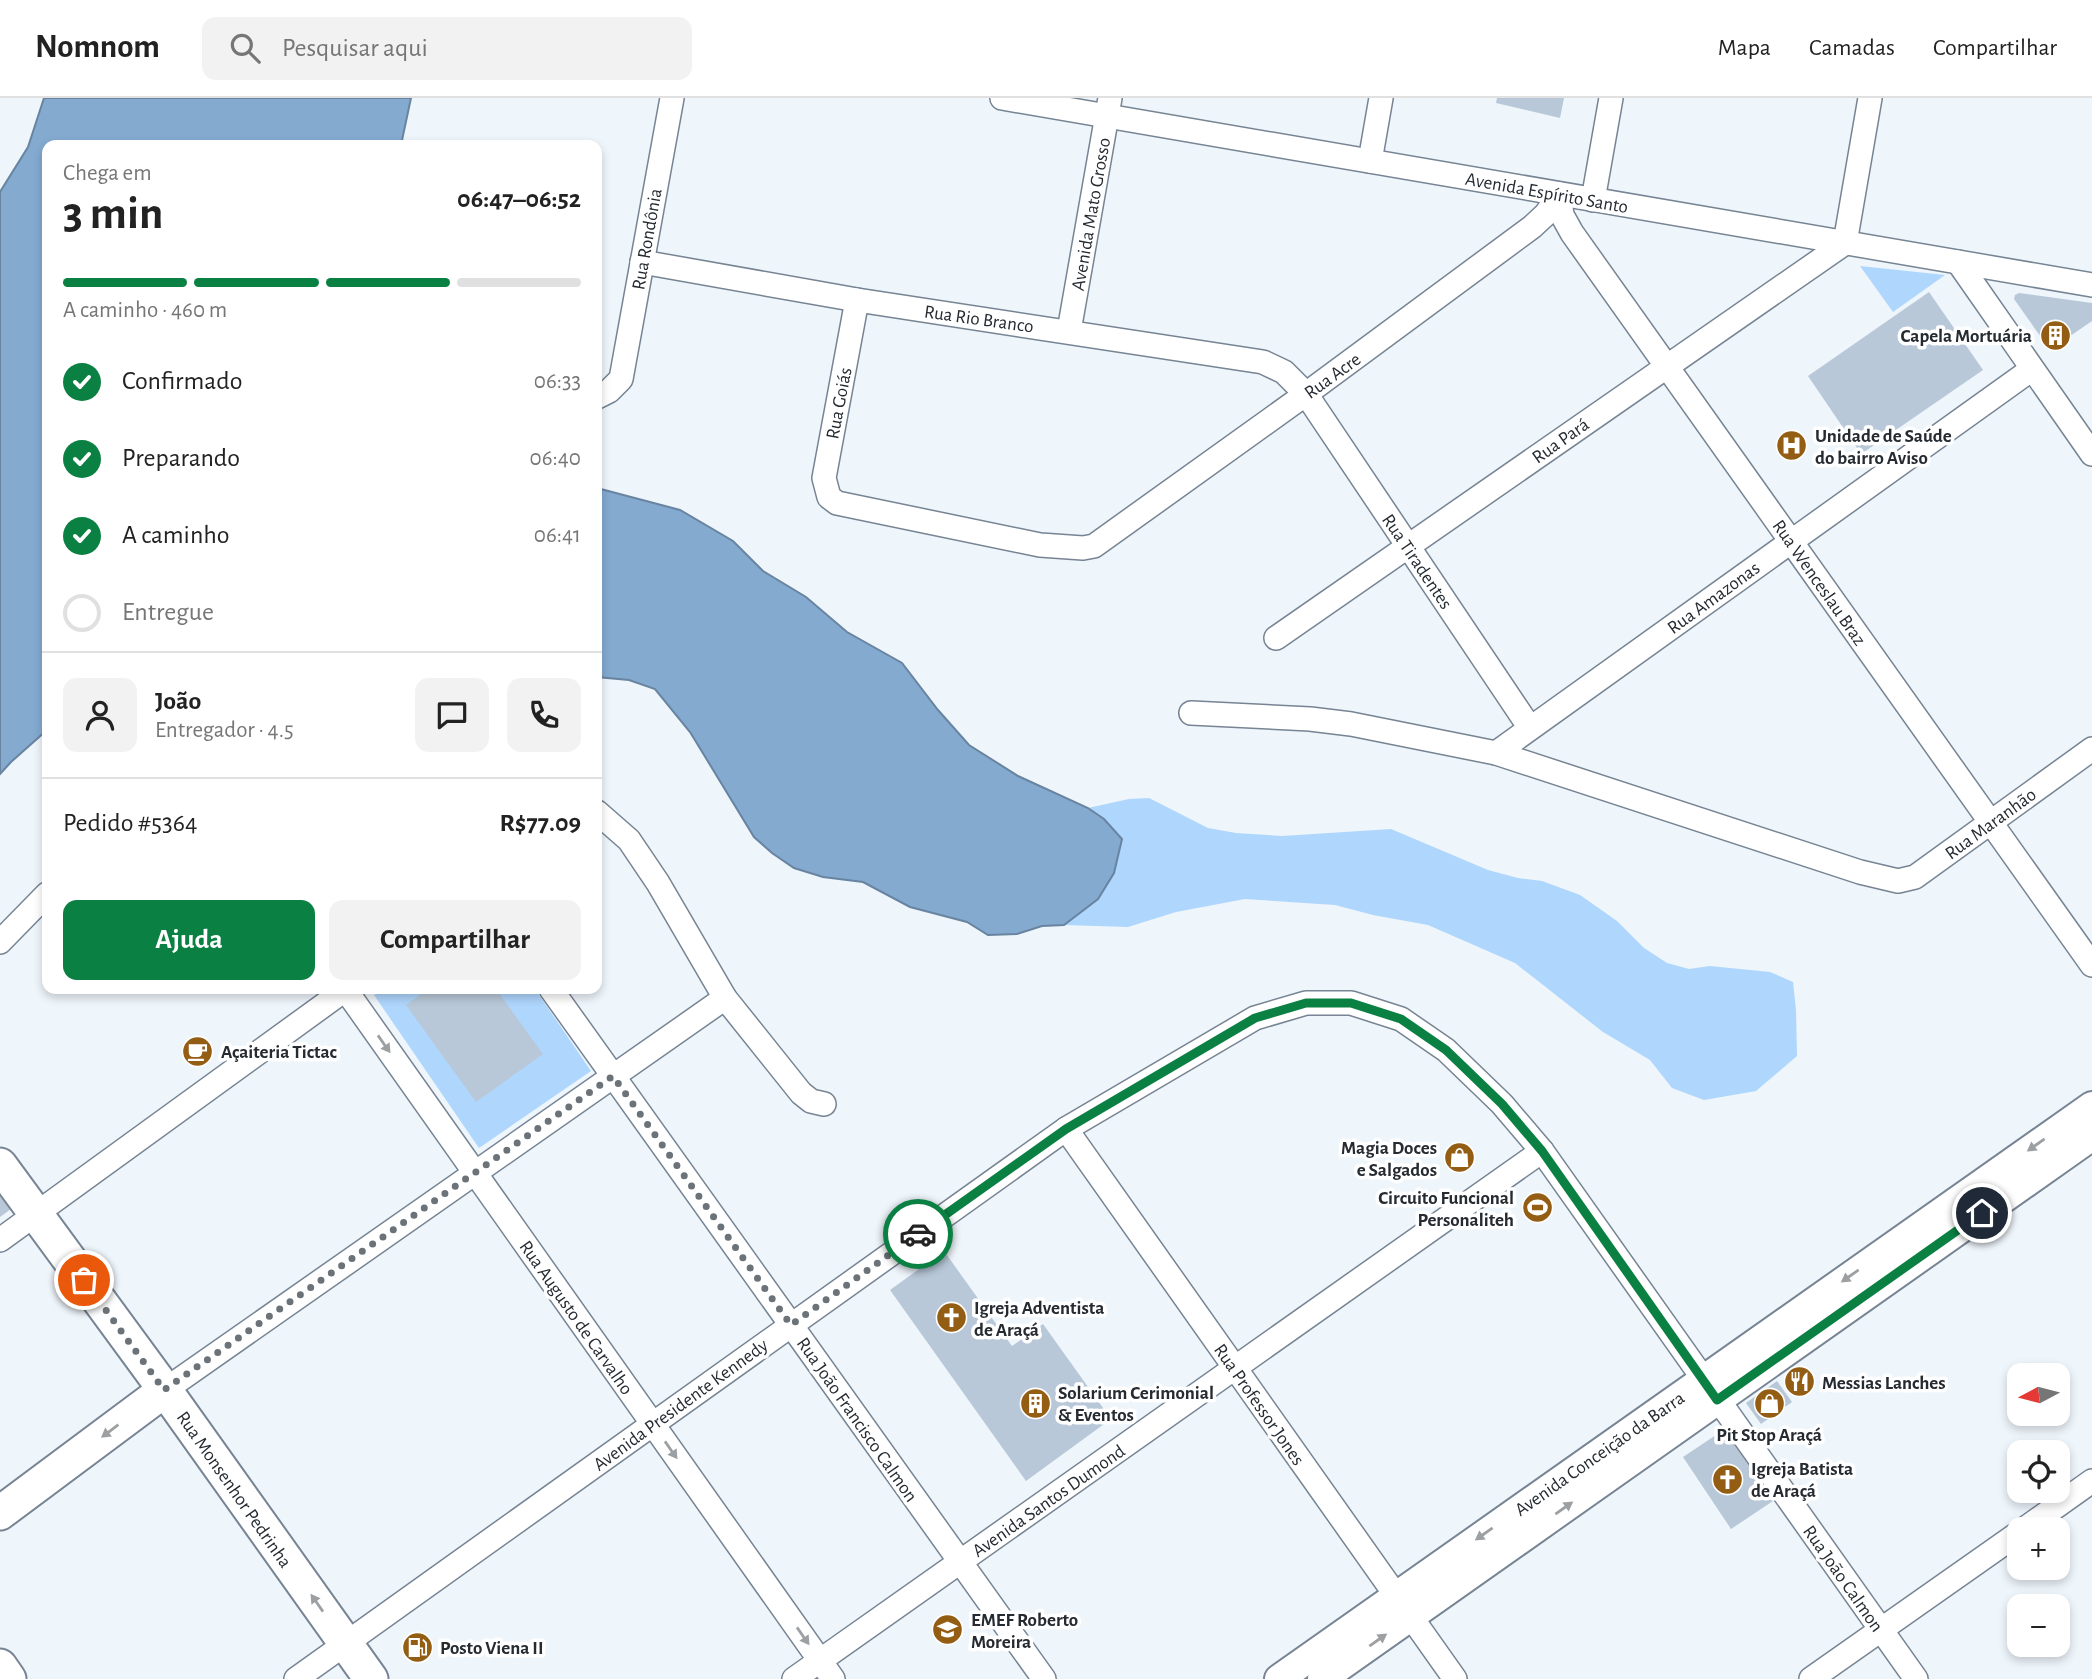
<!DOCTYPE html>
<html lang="pt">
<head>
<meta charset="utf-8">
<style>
	:root { --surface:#fff; --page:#f2f2f2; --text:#222; --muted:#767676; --line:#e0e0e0; --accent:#0b8043 }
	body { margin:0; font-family:"Alegreya Sans",sans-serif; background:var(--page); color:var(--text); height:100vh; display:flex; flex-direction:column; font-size:26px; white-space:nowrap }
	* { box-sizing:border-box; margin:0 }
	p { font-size:23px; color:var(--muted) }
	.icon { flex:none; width:38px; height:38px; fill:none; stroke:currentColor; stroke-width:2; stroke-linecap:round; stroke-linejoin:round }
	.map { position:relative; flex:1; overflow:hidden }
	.sheet { position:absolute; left:42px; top:42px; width:560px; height:854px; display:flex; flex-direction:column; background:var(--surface); border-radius:14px; box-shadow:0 4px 10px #0003 }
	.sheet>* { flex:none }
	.needle { width:46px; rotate:263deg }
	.buttons { position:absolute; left:2007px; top:1265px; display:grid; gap:14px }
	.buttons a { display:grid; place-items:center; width:63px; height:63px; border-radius:14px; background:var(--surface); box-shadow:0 4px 10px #0003; font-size:35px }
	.pin { position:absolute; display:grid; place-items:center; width:60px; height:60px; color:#fff; margin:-30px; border:4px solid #fff; border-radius:50%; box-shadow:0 2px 7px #0007 }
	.courier { position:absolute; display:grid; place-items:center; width:70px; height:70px; margin:-35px; border:5px solid #0b8043; border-radius:50%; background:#fff; color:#222; box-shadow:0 2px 9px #0007 }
	.summary em { font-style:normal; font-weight:700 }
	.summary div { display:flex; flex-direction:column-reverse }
	.summary { display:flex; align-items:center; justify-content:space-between; height:119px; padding:0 21px }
	h1 { font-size:46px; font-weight:700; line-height:52px }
	.bar { display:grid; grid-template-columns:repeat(4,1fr); gap:10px 7px; align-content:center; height:84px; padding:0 21px }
	.bar i { height:9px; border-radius:5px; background:var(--line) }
	.bar .active { background:var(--accent) }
	.bar p { grid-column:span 4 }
	.line { display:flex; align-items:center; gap:18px; padding:0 21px; border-top:2px solid var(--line) }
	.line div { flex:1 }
	.round { display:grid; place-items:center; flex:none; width:74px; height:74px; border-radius:14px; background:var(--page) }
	ol { padding:0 21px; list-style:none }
	li { display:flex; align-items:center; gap:21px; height:77px }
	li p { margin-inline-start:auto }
	li .icon { padding:7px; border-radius:50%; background:var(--accent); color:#fff; stroke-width:4 }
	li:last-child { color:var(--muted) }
	li i { width:38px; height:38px; border:4px solid var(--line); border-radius:50% }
	.button { display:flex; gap:14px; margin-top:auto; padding:14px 21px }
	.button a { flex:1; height:80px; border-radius:14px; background:var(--accent); color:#fff; font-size:28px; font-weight:700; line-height:80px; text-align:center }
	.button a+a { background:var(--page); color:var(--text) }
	header { display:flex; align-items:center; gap:42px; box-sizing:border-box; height:98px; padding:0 35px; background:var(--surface); border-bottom:2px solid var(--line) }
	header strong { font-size:33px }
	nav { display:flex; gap:38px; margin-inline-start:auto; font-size:24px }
	.search { width:490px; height:63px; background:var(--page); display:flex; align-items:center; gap:18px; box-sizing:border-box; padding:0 24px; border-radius:14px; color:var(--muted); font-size:26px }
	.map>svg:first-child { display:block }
	.green { fill:#afd6fd }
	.water { fill:#84aad0; stroke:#6884a0; stroke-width:2 }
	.building { fill:#b8c8d8 }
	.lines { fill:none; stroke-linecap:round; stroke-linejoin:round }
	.minor-casing { stroke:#768493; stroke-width:26 }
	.tertiary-casing { stroke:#768493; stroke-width:32 }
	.secondary-casing { stroke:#768493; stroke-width:37 }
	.minor { stroke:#fff; stroke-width:23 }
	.tertiary { stroke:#fff; stroke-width:28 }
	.secondary { stroke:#fff; stroke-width:33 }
	.oneway { fill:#9da0a2 }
	.done { stroke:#6b7278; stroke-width:7; stroke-dasharray:0 12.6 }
	.route { stroke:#0b8043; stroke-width:9 }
	.labels { text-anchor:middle; stroke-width:7; stroke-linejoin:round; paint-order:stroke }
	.street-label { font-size:19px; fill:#252b31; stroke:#fff }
	.poi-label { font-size:19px; font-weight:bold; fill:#252b31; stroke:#fff; text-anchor:start }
</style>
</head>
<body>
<header>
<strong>Nomnom</strong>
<div class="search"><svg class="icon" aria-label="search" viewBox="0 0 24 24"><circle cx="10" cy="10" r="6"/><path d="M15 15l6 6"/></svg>Pesquisar aqui</div>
<nav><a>Mapa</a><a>Camadas</a><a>Compartilhar</a></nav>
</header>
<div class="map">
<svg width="2092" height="1581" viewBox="0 0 2092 1581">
	<rect width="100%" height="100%" fill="#eef5fb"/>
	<g class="green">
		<polygon points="1860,168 1945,177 1893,214"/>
		<polygon points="1149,700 1208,730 1236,735 1282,738 1391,731 1488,772 1518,780 1542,783 1580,797 1617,823 1644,850 1667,865 1689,871 1710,868 1770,874 1793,884 1796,912 1797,958 1756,993 1704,1002 1672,990 1650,962 1603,934 1515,865 1428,827 1373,817 1335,807 1245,801 1176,814 1128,829 1064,827 1098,801 1114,775 1104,721 1088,710 1129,701"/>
		<polygon points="383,891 535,891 591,973 479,1050 374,897"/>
	</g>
	<g class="water">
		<polygon points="44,0 411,0 401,47 47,47 47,632 11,664 0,676 0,94 28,49"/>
		<polygon points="597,390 680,412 733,443 763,473 806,499 847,534 902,565 938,612 969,647 1018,678 1088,710 1104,721 1122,741 1114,775 1098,801 1064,827 1042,828 1017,836 988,837 967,824 910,809 863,784 823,779 794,770 772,755 754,739 690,634 655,591 629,582 597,579"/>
	</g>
	<g class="building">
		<polygon points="1497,0 1564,0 1560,20 1496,5"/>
		<polygon points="1929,194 1983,272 1861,356 1808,278"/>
		<polygon points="2019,195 2092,205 2092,223 2050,252 2014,201 2015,197"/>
		<polygon points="428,891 496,891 543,956 476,1004 406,907"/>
		<polygon points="0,1095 11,1111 0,1119"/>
		<polygon points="944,1153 1012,1248 1043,1226 1111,1321 1026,1383 890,1192"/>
		<polygon points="1777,1283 1792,1304 1761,1326 1746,1305"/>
		<polygon points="1725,1331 1773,1403 1731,1431 1683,1359"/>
	</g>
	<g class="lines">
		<defs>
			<g id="minor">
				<polyline points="1002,0 2092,187"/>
				<polyline points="1370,63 1381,0"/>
				<polyline points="1559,96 1562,117 1572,135 2092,867"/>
				<polyline points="1593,102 1611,0"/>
				<polyline points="642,164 857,202 1263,264 1284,274 1306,296 1530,630"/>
				<polyline points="1958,164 2092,356"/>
				<polyline points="857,202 824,380 829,399 837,405 1040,447 1083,450 1094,448 1306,296 1532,129 1546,116 1559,96"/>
				<polyline points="1069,233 1110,0"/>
				<polyline points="597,299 609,293 621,281 672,0"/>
				<polyline points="1276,540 1845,145 1870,0"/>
				<polyline points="1191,615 1310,621 1351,626 1496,655 1860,774 1898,783 1915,779 2092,651"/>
				<polyline points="1496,655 2032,271"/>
				<polyline points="597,714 629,742 658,785 725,900 801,995 811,1003 824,1006"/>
				<polyline points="0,844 47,796"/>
				<polyline points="345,891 833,1581"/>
				<polyline points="551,891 1044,1581"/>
				<polyline points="1066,1031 1455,1581"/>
				<polyline points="0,1142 346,891"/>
				<polyline points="165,1292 725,900"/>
				<polyline points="2023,1432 2092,1383"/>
				<polyline points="296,1581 1066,1031 1255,920 1306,905 1351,905 1401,921 1446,952 1502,1006 1542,1053 1916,1581"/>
				<polyline points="794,1581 1542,1053"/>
				<polyline points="1811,1581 2020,1434"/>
			</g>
			<g id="tertiary">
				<polyline points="1279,1581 2092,1008"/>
				<polyline points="1322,1581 2092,1038"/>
			</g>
			<g id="secondary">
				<polyline points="0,1067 165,1292 371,1581"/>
				<polyline points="0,1415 165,1292"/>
				<polyline points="0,1568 9,1581"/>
			</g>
		</defs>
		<use href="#minor" class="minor-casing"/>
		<use href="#tertiary" class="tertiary-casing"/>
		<use href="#secondary" class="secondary-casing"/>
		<use href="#minor" class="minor"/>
		<use href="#tertiary" class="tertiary"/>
		<use href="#secondary" class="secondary"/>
	</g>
	<defs><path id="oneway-solid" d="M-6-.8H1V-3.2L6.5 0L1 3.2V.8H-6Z" transform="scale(1.75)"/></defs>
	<g class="oneway">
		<use href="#oneway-solid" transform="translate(384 946) rotate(55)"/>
		<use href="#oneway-solid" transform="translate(2036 1047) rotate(145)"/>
		<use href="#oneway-solid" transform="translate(1850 1178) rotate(145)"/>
		<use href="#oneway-solid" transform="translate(110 1333) rotate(143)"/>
		<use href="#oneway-solid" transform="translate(671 1352) rotate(55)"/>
		<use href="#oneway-solid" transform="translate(1564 1410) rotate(-35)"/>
		<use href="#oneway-solid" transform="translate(1484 1436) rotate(145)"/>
		<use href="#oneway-solid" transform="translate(317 1505) rotate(-125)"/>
		<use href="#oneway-solid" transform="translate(803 1538) rotate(55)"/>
		<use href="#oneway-solid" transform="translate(1378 1542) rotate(-35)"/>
	</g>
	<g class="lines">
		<polyline class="done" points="84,1182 164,1292 613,978 791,1227 918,1136"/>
		<polyline class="route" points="918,1136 1066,1031 1255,920 1306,905 1351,905 1401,921 1446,952 1502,1006 1542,1053 1717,1302 1982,1115"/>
	</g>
	<defs>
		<symbol id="building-disc" viewBox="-11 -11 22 22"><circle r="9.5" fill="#935d13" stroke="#fff"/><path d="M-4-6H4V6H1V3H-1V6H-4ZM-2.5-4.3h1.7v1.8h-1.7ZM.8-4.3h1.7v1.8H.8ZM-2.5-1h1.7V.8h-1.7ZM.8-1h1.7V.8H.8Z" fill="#fff"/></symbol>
		<symbol id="hospital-disc" viewBox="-11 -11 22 22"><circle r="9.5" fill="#935d13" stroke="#fff"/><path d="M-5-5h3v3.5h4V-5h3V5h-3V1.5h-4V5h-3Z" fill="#fff"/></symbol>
		<symbol id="cafe-disc" viewBox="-11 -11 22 22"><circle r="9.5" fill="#935d13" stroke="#fff"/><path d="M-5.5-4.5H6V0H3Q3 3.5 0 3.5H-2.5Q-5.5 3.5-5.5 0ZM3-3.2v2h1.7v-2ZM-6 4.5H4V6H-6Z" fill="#fff"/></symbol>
		<symbol id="shop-disc" viewBox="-11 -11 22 22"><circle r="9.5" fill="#935d13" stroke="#fff"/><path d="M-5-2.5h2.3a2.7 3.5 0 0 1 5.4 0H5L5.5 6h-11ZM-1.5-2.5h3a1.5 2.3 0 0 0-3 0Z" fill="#fff"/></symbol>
		<symbol id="stadium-disc" viewBox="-11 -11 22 22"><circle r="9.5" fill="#935d13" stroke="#fff"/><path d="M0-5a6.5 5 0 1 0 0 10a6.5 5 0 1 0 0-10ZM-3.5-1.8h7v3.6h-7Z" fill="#fff"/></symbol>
		<symbol id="church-disc" viewBox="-11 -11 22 22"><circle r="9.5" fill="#935d13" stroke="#fff"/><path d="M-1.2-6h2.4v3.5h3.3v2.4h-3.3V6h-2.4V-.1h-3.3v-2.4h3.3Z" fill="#fff"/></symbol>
		<symbol id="restaurant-disc" viewBox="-11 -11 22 22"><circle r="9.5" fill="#935d13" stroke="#fff"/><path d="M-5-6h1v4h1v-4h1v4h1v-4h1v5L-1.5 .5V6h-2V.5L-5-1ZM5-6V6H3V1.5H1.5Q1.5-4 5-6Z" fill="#fff"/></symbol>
		<symbol id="school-disc" viewBox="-11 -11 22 22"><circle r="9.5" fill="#935d13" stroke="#fff"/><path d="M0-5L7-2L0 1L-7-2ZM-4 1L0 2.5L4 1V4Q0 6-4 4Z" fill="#fff"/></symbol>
		<symbol id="fuel-disc" viewBox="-11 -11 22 22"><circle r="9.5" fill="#935d13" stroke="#fff"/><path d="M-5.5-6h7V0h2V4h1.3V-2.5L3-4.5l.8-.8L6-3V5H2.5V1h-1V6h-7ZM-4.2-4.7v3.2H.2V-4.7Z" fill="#fff"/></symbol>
	</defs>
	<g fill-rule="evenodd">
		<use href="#building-disc" x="2038" y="220" width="35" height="35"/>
		<use href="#hospital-disc" x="1774" y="330" width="35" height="35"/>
		<use href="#cafe-disc" x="180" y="936" width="35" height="35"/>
		<use href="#shop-disc" x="1442" y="1042" width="35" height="35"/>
		<use href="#stadium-disc" x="1520" y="1092" width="35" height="35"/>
		<use href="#church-disc" x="934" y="1202" width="35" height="35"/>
		<use href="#restaurant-disc" x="1782" y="1266" width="35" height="35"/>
		<use href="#building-disc" x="1018" y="1288" width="35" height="35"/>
		<use href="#shop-disc" x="1752" y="1288" width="35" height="35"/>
		<use href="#church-disc" x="1710" y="1364" width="35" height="35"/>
		<use href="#school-disc" x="930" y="1514" width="35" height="35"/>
		<use href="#fuel-disc" x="400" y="1532" width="35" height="35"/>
	</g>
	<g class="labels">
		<g class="street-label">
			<text transform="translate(1547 94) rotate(10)" y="7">Avenida Espírito Santo</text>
			<text transform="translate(1090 116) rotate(-80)" y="7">Avenida Mato Grosso</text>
			<text transform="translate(646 141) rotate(-80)" y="7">Rua Rondônia</text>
			<text transform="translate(979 220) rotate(8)" y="7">Rua Rio Branco</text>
			<text transform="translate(1332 277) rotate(-36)" y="7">Rua Acre</text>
			<text transform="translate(838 305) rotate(-79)" y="7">Rua Goiás</text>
			<text transform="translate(1560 342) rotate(-35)" y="7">Rua Pará</text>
			<text transform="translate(1418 463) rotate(56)" y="7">Rua Tiradentes</text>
			<text transform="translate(1820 484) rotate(55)" y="7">Rua Wenceslau Braz</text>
			<text transform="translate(1713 499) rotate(-36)" y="7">Rua Amazonas</text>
			<text transform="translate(1990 725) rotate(-36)" y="7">Rua Maranhão</text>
			<text transform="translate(577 1219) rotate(55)" y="7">Rua Augusto de Carvalho</text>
			<text transform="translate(680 1306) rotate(-36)" y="7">Avenida Presidente Kennedy</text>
			<text transform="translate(1260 1306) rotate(55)" y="7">Rua Professor Jones</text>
			<text transform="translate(858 1321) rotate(55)" y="7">Rua João Francisco Calmon</text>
			<text transform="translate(1599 1355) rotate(-35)" y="7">Avenida Conceição da Barra</text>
			<text transform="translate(235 1391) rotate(55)" y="7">Rua Monsenhor Pedrinha</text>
			<text transform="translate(1048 1402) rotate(-35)" y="7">Avenida Santos Dumond</text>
			<text transform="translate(1844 1480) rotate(55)" y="7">Rua João Calmon</text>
		</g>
		<g class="poi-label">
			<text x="2032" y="244" text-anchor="end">Capela Mortuária</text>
			<text x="1815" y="344">Unidade de Saúde<tspan x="1815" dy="22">do bairro Aviso</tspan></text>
			<text x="221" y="960">Açaiteria Tictac</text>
			<text x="1437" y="1056" text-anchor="end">Magia Doces<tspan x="1437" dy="22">e Salgados</tspan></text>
			<text x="1514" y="1106" text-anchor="end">Circuito Funcional<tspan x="1514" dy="22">Personaliteh</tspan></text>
			<text x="974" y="1216">Igreja Adventista<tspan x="974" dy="22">de Araçá</tspan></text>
			<text x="1822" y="1291">Messias Lanches</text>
			<text x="1058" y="1301">Solarium Cerimonial<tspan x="1058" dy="22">&amp; Eventos</tspan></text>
			<text x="1769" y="1343" text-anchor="middle">Pit Stop Araçá</text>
			<text x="1751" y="1377">Igreja Batista<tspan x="1751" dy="22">de Araçá</tspan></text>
			<text x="971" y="1528">EMEF Roberto<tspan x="971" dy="22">Moreira</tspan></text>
			<text x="440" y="1556">Posto Viena II</text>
		</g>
	</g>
</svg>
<div class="buttons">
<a><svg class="needle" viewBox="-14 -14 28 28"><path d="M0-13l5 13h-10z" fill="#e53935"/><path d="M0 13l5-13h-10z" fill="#767676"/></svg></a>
<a><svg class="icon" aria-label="locate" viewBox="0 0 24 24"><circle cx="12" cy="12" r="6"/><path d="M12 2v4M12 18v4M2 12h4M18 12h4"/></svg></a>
<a>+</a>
<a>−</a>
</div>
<div class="pin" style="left:84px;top:1182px;background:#ea580c"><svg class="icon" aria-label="bag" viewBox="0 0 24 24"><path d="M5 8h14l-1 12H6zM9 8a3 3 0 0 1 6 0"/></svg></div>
<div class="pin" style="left:1982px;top:1115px;background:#1f2937"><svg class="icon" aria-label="home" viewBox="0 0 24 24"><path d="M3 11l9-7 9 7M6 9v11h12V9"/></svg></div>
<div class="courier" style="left:918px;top:1136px"><svg class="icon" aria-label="car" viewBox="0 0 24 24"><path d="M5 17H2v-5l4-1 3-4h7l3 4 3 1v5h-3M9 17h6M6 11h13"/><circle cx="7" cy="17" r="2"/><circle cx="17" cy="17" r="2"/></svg></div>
<section class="sheet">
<div class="summary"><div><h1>3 min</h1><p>Chega em</p></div><em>06:47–06:52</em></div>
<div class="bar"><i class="active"></i><i class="active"></i><i class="active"></i><i></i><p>A caminho · 460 m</p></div>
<ol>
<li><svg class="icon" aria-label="check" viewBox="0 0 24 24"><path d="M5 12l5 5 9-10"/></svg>Confirmado<p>06:33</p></li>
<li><svg class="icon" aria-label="check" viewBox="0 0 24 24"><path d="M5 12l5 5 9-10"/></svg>Preparando<p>06:40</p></li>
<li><svg class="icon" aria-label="check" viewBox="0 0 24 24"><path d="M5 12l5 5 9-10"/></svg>A caminho<p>06:41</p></li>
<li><i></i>Entregue</li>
</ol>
<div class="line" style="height:126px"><a class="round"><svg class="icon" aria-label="person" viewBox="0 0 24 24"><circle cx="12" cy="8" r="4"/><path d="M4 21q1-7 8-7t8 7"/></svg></a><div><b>João</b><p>Entregador · 4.5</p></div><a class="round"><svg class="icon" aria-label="chat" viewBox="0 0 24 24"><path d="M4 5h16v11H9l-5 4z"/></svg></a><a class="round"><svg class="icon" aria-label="phone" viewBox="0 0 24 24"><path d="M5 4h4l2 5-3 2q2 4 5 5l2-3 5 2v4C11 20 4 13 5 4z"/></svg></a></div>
<div class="line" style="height:91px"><div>Pedido #5364</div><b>R$77.09</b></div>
<div class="button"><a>Ajuda</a><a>Compartilhar</a></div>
</section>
</div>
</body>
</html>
